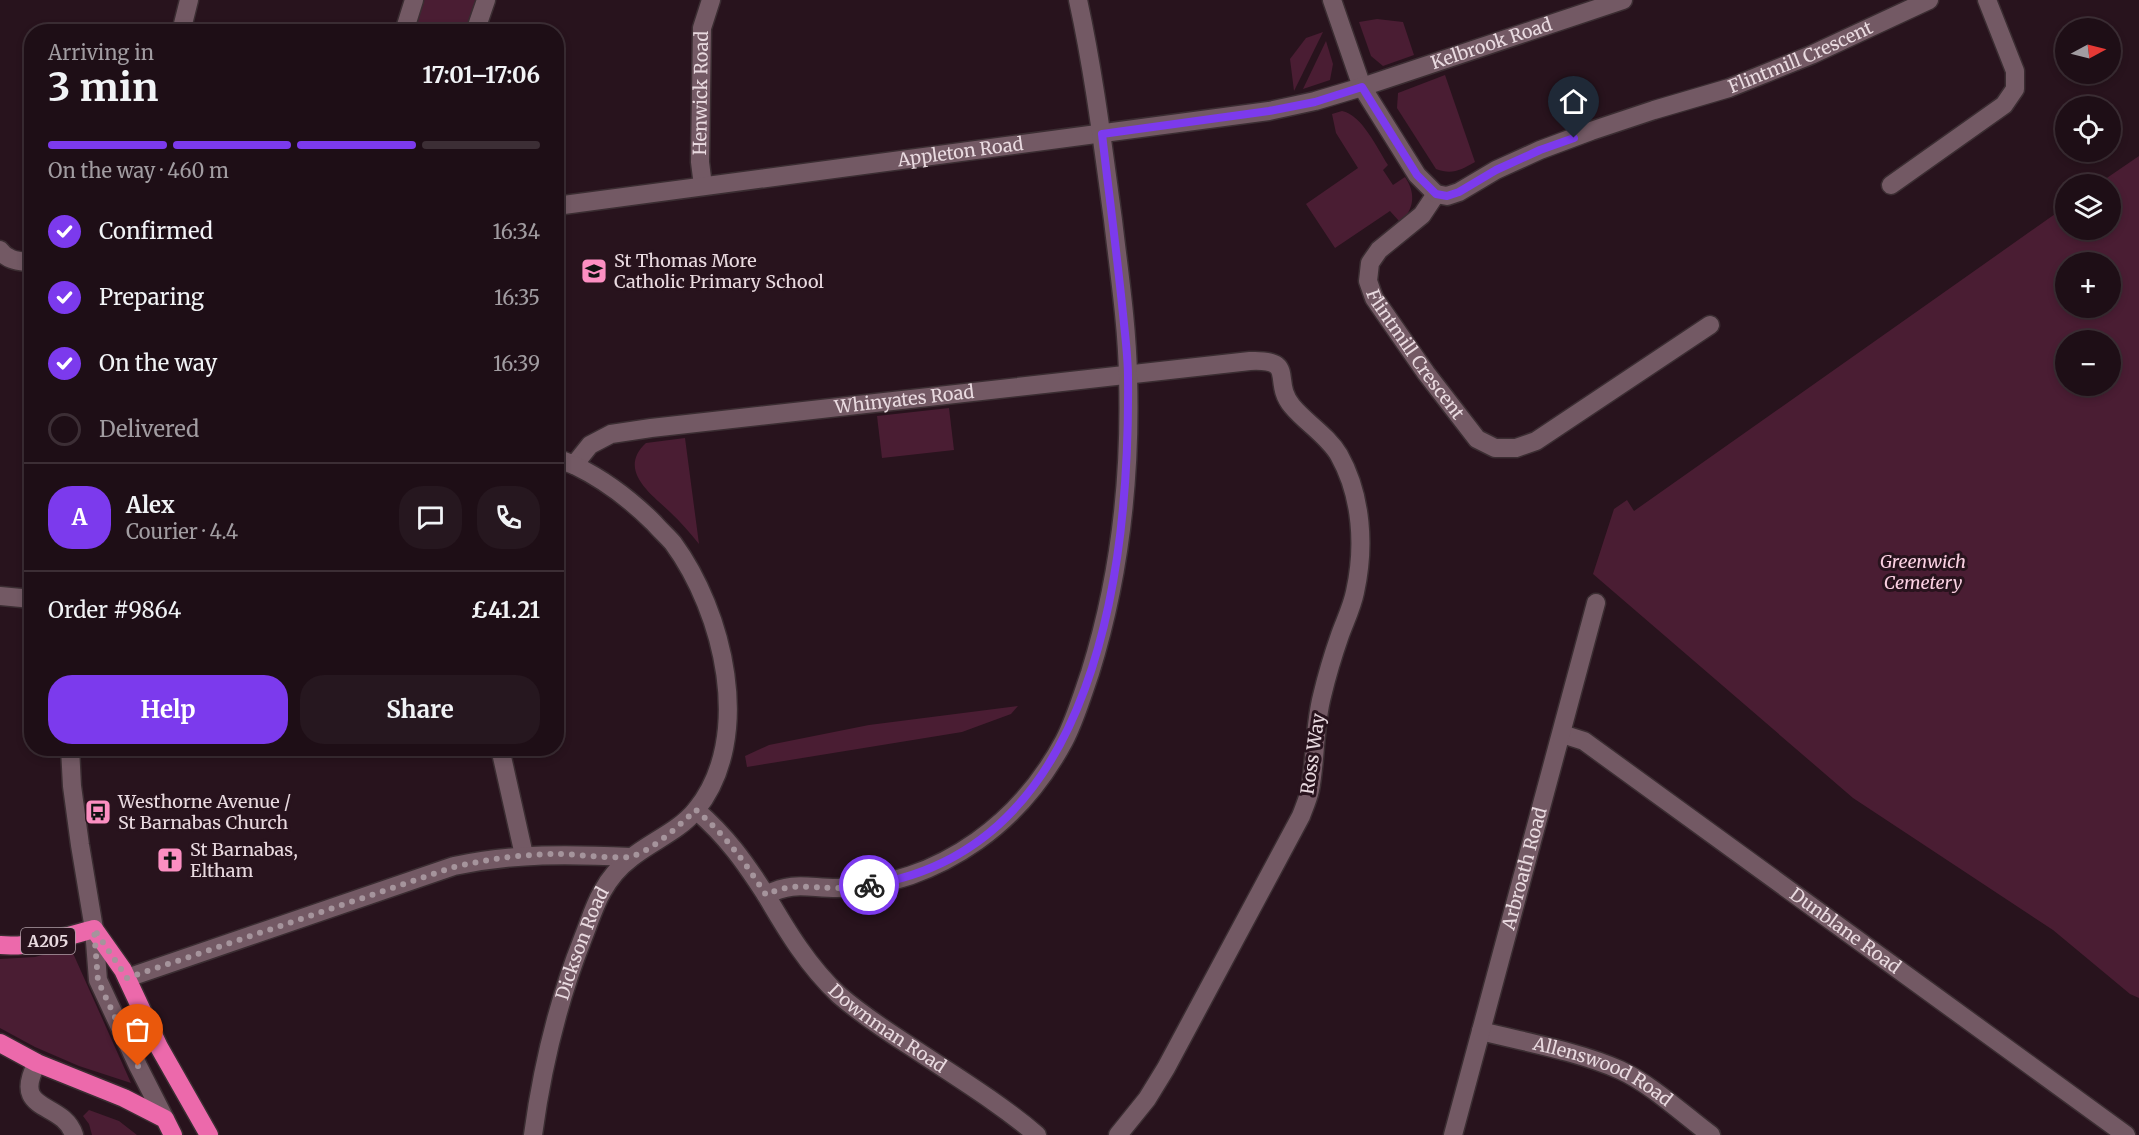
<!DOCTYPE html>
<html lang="en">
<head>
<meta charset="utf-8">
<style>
	:root { --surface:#1e0e16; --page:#26171f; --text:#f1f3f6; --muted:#a19ca1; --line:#3c2e35; --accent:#7c3aed }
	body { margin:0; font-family:Merriweather,serif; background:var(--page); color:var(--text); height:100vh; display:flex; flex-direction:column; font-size:22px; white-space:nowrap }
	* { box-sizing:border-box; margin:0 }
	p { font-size:20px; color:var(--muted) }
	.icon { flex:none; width:33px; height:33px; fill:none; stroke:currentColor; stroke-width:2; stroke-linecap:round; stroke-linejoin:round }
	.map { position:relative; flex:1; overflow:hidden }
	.sheet { position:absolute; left:24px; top:24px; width:540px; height:732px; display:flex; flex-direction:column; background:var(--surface); border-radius:24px; box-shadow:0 3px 9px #0003,0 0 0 2px var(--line) }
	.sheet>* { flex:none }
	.needle { width:39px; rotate:83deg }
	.controls { position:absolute; left:2055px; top:18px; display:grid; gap:12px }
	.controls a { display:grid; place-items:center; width:66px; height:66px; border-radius:50%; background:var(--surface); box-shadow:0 3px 9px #0003,0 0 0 2px var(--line); font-size:30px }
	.pin { position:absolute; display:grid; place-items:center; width:51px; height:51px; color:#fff; margin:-62px -26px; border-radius:50% 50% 50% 0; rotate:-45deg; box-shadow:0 0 6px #0007 }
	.pin .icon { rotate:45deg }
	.courier { position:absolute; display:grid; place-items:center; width:60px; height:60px; margin:-30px; border:4px solid #7c3aed; border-radius:50%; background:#fff; color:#222; box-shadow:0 2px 8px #0007 }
	.head em { font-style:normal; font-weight:700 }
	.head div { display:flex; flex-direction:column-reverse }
	.head { display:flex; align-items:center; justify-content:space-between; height:102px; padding:0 24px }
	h1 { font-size:39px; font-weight:700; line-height:45px }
	.bar { display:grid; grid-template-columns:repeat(4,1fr); gap:9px 6px; align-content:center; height:72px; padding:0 24px }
	.bar i { height:8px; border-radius:4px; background:var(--line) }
	.bar .current { background:var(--accent) }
	.bar p { grid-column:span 4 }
	.line { display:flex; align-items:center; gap:15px; padding:0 24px; border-top:2px solid var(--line) }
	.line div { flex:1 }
	.round { display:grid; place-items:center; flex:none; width:63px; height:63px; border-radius:24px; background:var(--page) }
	ol { padding:0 24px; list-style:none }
	li { display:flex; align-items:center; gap:18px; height:66px }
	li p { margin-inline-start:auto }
	li .icon { padding:6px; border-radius:50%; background:var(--accent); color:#fff; stroke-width:4 }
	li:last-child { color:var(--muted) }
	li i { width:33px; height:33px; border:3px solid var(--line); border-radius:50% }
	.cta { display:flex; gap:12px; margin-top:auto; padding:12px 24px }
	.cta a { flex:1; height:69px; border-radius:24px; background:var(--accent); color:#fff; font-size:24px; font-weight:700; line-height:69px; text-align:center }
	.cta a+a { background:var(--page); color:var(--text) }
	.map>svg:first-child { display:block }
	.green { fill:#4a1d33; fill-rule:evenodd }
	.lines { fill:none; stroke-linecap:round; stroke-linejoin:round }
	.minor-casing { stroke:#3b2d32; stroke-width:21 }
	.highway-casing { stroke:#3b2d32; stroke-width:21 }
	.minor { stroke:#735964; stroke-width:18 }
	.highway { stroke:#ec69ab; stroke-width:18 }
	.done { stroke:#a5949c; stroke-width:6; stroke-dasharray:0 10.8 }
	.route { stroke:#7c3aed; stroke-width:8 }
	.labels { text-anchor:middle; stroke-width:6; stroke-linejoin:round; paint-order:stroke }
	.shield { fill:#28131d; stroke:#af9ea6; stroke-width:1.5 }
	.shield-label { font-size:16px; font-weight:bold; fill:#e9dae0 }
	.street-label { font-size:18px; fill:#e9dae0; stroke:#28131d }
	.poi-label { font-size:18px; fill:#e9dae0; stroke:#28131d; text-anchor:start }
	.park-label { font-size:18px; font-style:italic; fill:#fbd0e2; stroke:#28131d }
</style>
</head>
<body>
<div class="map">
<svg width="2139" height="1135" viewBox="0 0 2139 1135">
	<rect width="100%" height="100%" fill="#28131d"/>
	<g class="green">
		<polygon points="422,0 478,0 468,31 412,32"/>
		<polygon points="1377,19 1403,22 1414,55 1383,66 1371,56 1359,22"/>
		<polygon points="1323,32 1294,91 1290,59 1306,38"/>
		<polygon points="1326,41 1333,64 1330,80 1303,89"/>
		<path d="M1445,75l30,87c-14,8 -23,13 -39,7l-39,-61 1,-15z"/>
		<path d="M1342,111c20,4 35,37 46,54l-5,5 10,15 12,-8c10,15 10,29 -2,43l-4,1 -9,-10 -55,37 -29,-44 52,-36 -22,-35 -4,-19z"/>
		<path d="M2139,156v842l-9,-4 -77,-64 -200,-132 -260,-224 21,-65 13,-9 7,11 431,-304 1,23h44v-46h-12zM2066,262h44v46h-44zM2066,340h44v46h-44z"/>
		<polygon points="949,408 954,450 882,458 877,416"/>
		<path d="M685,438l14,106c-9,-11 -18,-22 -29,-32 -19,-18 -53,-42 -24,-69z"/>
		<polygon points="1018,706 1011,714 962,732 747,767 745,756 769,745 869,725"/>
		<polygon points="64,949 69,949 72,951 131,1083 79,1066 35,1047 0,1028 0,959 35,957"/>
		<polygon points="89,1110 119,1121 137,1135 92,1135 89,1124 83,1116"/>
	</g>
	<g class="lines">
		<defs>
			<g id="minor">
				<polyline points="1332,0 1362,87 1417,175 1436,194"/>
				<polyline points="181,32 189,0"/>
				<polyline points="404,32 414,0"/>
				<polyline points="475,32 486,0"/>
				<polyline points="1891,185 2004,105 2015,89 2015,71 1987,0"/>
				<path id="s1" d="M703,186l-3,-24 2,-134 9,-28"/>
				<path id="s2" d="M1436,194l-14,21 -43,35 -9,13 -2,18 6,17 52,75 51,66 18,9h21l20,-7 174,-116"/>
				<path id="s3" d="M1436,194l11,2 12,-4 37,-22 44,-20 51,-19 63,-21 75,-22 82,-33 118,-55"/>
				<path id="s4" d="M556,206l713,-95 46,-10 47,-14 261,-87"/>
				<path d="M0,250c7,11 20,11 32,13"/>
				<path id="s5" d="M556,458l18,7 16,-20 21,-11 40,-6 599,-67c48,-2 21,20 42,45 14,17 35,29 47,49 23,41 26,92 16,137 -3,15 -10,29 -15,43 -7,20 -13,40 -18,61 -8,31 -6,63 -12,94 -2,9 -6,18 -9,26l-135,252 -19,31 -29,36"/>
				<polyline points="0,596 32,599"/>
				<path id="s6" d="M1562,734l22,7 542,394"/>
				<polyline points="70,748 72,786 80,845 94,929 98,980 138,1066 165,1119"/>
				<polyline points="500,748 524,855"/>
				<path d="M696,810c31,27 48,51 70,85 27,-14 42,-7 71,-7 50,0 99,-18 140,-47 37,-26 66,-61 87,-100 11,-21 18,-45 26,-68 30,-96 41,-197 38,-297 -1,-52 -9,-104 -15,-156 -10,-73 -19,-147 -35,-220"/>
				<path id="s7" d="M766,895c21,36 42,71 73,100 23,20 49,37 74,53 42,28 85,54 124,87"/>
				<path d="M127,978l327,-112c62,-13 115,-12 177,-9"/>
				<path id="s8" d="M1481,1031c44,11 99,21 139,39 31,14 64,45 91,65"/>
				<path d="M37,1063c-27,51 26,37 37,72"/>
				<path id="s9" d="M533,1135c9,-67 25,-134 50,-197 6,-15 11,-32 19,-46 7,-13 17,-25 29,-34 21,-17 48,-27 65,-48 59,-73 27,-199 -23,-267 -6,-7 -13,-13 -19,-20 -24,-24 -49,-43 -80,-58"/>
				<path id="s10" d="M1453,1135l143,-532"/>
			</g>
			<g id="highway">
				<path d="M0,945c32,3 64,-8 94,-16l29,41 36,77 50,88"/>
				<polyline points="0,1043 37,1063 124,1098 165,1119 173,1135"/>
			</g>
		</defs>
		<use href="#minor" class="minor-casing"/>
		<use href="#highway" class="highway-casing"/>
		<use href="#minor" class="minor"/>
		<use href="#highway" class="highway"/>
	</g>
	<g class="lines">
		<path class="done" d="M138,1066l-40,-85 -4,-52 33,49 327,-111c35,-8 69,-13 105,-13 15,0 64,6 74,2 24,-9 44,-29 63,-46 31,27 48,51 70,85 25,-13 43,-7 70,-7 10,0 22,-2 33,-3"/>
		<path class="route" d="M869,885c229,-35 261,-321 259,-508 0,-21 -3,-42 -5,-63 -6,-60 -14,-120 -21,-180l167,-23 46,-9 47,-15 55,88 19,19 11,2 12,-4 37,-22 44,-20 34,-12"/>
	</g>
	<defs>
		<symbol id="school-square" viewBox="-11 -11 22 22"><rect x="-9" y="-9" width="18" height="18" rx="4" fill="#fc8fc2" stroke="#28131d"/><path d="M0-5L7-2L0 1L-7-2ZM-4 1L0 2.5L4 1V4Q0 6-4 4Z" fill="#111"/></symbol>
		<symbol id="bus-square" viewBox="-11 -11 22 22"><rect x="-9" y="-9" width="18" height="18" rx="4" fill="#fc8fc2" stroke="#28131d"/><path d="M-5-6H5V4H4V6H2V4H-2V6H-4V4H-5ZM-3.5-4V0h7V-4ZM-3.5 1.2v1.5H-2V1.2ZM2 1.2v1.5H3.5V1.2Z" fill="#111"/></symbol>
		<symbol id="church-square" viewBox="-11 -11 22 22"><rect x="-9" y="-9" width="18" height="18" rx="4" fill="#fc8fc2" stroke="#28131d"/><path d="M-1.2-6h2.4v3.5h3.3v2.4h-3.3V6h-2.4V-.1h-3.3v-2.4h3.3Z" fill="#111"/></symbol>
	</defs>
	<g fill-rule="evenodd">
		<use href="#school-square" x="579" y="256" width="30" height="30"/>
		<use href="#bus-square" x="83" y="797" width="30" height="30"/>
		<use href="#church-square" x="155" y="845" width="30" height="30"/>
	</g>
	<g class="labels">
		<rect class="shield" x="21" y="928" width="54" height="26" rx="4.5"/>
		<g class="shield-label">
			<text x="48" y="947">A205</text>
		</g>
		<g class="street-label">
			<text dy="6" stroke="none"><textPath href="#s4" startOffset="952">Kelbrook Road</textPath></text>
			<text dy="6" stroke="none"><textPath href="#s3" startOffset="392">Flintmill Crescent</textPath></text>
			<text dy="6" stroke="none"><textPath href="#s1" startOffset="93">Henwick Road</textPath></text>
			<text dy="6" stroke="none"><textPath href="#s4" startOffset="408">Appleton Road</textPath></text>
			<text dy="6" stroke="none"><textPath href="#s2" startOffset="202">Flintmill Crescent</textPath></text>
			<text dy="6" stroke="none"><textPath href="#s5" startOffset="364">Whinyates Road</textPath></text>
			<text transform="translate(1313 754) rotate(-82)" y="6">Ross Way</text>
			<text dy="6" stroke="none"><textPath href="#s10" startOffset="276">Arbroath Road</textPath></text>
			<text dy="6" stroke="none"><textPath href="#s6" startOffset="346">Dunblane Road</textPath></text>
			<text dy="6" stroke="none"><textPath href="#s9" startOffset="198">Dickson Road</textPath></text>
			<text dy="6" stroke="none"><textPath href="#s7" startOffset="183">Downman Road</textPath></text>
			<text dy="6" stroke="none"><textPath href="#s8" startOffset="129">Allenswood Road</textPath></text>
		</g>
		<g class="poi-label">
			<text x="614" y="267">St Thomas More<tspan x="614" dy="21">Catholic Primary School</tspan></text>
			<text x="118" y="808">Westhorne Avenue /<tspan x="118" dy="21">St Barnabas Church</tspan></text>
			<text x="190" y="856">St Barnabas,<tspan x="190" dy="21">Eltham</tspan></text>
		</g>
		<g class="park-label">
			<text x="1923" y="568">Greenwich<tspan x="1923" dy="21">Cemetery</tspan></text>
		</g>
	</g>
</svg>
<div class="controls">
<a><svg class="needle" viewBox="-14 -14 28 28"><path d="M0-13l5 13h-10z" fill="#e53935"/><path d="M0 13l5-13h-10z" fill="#a19ca1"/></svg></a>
<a><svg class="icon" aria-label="locate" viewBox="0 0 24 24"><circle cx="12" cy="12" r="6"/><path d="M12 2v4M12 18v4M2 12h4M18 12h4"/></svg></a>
<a><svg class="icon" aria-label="layers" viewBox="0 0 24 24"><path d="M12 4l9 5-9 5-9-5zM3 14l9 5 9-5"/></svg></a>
<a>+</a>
<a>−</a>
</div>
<div class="pin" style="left:138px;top:1066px;background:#ea580c"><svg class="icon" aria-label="bag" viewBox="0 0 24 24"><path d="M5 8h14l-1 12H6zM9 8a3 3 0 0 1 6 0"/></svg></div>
<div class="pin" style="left:1574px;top:138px;background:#1f2937"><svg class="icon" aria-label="home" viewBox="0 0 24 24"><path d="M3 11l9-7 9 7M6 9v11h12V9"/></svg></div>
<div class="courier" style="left:869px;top:885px"><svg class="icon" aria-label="bike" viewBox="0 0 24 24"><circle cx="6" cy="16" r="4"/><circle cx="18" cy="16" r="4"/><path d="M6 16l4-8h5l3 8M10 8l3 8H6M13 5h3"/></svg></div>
<section class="sheet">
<div class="head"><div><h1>3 min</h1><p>Arriving in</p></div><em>17:01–17:06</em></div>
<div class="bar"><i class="current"></i><i class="current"></i><i class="current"></i><i></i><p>On the way · 460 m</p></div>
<ol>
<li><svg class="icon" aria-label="check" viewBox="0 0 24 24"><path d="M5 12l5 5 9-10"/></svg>Confirmed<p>16:34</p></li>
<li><svg class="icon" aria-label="check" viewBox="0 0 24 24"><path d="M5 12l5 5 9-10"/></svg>Preparing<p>16:35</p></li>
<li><svg class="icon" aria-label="check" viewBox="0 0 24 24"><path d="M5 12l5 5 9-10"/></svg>On the way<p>16:39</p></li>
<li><i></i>Delivered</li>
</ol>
<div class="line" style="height:108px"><b class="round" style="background:var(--accent);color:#fff">A</b><div><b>Alex</b><p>Courier · 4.4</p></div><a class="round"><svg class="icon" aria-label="chat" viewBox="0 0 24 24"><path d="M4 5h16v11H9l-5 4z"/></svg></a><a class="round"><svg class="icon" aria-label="phone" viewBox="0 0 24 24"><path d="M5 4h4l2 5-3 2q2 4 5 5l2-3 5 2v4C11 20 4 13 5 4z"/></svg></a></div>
<div class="line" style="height:78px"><div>Order #9864</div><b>£41.21</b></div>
<div class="cta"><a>Help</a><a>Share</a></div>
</section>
</div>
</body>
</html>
